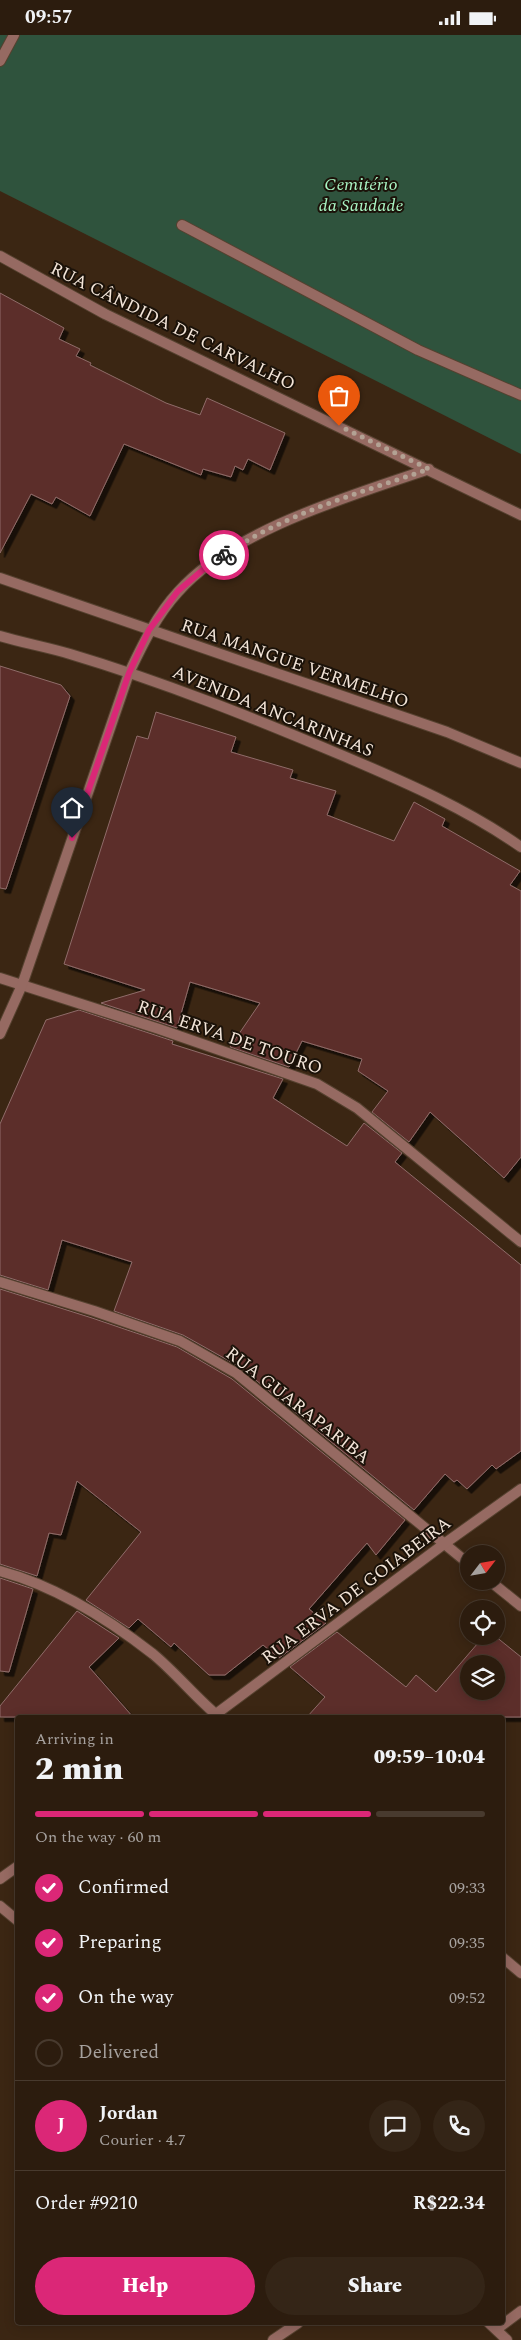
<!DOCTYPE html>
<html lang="en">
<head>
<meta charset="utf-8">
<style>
	:root { --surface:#2c1c0e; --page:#342517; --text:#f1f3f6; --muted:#a6a19e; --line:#483a2e; --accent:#db2777 }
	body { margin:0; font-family:Spectral,serif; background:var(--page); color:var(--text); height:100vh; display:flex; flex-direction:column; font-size:19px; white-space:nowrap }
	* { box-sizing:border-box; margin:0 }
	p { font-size:16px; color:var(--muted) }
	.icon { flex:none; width:28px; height:28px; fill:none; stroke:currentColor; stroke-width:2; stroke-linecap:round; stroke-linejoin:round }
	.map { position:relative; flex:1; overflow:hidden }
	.drawer { position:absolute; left:15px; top:1680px; width:490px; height:610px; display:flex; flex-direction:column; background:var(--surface); border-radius:5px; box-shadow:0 2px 12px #0003,0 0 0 1px var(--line) }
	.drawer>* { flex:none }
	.needle { width:32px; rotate:59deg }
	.controls { position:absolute; left:460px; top:1510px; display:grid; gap:10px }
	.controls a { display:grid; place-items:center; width:45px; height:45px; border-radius:50%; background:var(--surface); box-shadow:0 2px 12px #0003,0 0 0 1px var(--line); font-size:25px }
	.pin { position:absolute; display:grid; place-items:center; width:42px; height:42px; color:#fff; margin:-51px -21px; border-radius:50% 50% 50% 0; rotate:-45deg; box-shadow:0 0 5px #0007 }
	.pin .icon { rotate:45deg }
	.courier { position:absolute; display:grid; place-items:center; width:50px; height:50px; margin:-25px; border:4px solid #db2777; border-radius:50%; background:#fff; color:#222; box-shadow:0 1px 6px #0007 }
	.headline em { font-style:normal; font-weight:800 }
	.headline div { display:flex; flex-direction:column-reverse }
	.headline { display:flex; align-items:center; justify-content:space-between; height:85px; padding:0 20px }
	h1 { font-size:32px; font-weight:800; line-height:38px }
	.bar { display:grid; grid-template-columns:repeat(4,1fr); gap:8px 5px; align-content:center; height:60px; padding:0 20px }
	.bar i { height:6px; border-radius:4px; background:var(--line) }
	.bar .selected { background:var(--accent) }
	.bar p { grid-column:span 4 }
	.line { display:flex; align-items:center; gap:12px; padding:0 20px; border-top:1px solid var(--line) }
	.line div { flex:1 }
	.round { display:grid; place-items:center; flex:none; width:52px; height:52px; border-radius:26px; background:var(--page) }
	ol { padding:0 20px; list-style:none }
	li { display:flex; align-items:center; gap:15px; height:55px }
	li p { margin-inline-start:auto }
	li .icon { padding:5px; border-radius:50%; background:var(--accent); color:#fff; stroke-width:4 }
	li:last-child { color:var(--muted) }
	li i { width:28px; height:28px; border:2px solid var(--line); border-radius:50% }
	.button { display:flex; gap:10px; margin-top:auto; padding:10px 20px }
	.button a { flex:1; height:58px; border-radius:30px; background:var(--accent); color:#fff; font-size:20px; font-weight:800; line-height:58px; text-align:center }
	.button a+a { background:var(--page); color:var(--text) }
	.status { display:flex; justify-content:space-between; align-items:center; height:35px; padding:0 25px; background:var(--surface); direction:ltr }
	.status svg { height:14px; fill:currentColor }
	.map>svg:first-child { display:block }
	.green { fill:#2f533d }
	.building { fill:#5c2d2a; stroke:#8f6c69; fill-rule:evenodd; filter:url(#shadow) }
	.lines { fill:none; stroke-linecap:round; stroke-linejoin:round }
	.service-casing { stroke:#55412f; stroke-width:12 }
	.minor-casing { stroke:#55412f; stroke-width:12 }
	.tertiary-casing { stroke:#55412f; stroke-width:12 }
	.service { stroke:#966a62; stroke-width:10 }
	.minor { stroke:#966a62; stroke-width:10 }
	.tertiary { stroke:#966a62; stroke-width:10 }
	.done { stroke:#b3a294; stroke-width:5; stroke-dasharray:0 9 }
	.route { stroke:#db2777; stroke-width:6 }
	.labels { text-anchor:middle; stroke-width:4; stroke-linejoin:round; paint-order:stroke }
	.park-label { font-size:18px; font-style:italic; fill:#a9f5c4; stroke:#1b1209 }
	.street-label { font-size:18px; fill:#f3e5d9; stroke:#1b1209 }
</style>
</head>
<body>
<div class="status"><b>09:57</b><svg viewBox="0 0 49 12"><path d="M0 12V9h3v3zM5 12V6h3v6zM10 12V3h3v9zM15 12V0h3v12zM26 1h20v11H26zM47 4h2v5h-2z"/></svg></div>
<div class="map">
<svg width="521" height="2305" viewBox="0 0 521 2305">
	<defs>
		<filter id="shadow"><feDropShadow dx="4.5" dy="4.5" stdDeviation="0" flood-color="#0009"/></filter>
	</defs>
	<rect width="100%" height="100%" fill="#3b2613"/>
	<polygon class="green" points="0,0 521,0 521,419 0,156"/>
	<g class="building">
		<polygon points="0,258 64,293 59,304 80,314 76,321 91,328 90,330 166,368 200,380 207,363 285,398 270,435 248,424 243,435 235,431 231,442 203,434 201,440 124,409 90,481 56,462 52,469 31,459 0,518"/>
		<polygon points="0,631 61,650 70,661 6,854 0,853"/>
		<polygon points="156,677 236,702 231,717 293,735 290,743 336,756 327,780 394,806 414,767 445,784 442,791 520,836 510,850 521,856 521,1122 504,1143 430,1077 409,1107 372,1077 388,1056 358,1036 362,1024 302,1006 289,1032 230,1012 260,968 190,947 177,993 101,968 145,955 64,929 137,701 148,704"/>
		<polygon points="79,975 173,1006 172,1009 283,1044 273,1063 347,1111 364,1088 402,1118 395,1127 521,1230 521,1416 496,1434 492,1430 467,1454 457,1445 454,1447 445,1439 414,1475 240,1332 183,1300 114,1276 132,1227 62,1205 48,1255 0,1240 0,1089 46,985"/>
		<polygon points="0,1254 92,1283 177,1312 232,1344 405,1485 376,1520 367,1508 309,1574 326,1588 279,1623 263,1610 225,1640 209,1640 174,1608 171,1612 138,1584 129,1593 86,1565 141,1497 77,1446 61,1500 49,1498 37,1541 0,1529"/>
		<polygon points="0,1543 33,1554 9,1637 0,1636"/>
		<polygon points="77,1576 119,1603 89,1632 133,1682 0,1682 0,1671"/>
		<path d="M337,1597l69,55 10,-12 20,17 48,-56h11l26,21v60h-214l18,-20 -35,-30zM469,1629h27v27h-27z"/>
	</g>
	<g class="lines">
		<defs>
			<g id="service">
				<polyline points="0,26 14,0"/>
				<polyline points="182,190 418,315 521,360"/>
			</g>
			<g id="minor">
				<polyline points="0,543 447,697 521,728"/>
				<path d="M0,601c23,7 47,11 70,18 94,28 186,65 276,103 61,26 121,52 175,90"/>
				<polyline points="0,943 159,994 317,1049 357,1073 521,1207"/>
				<path d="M0,999l22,-49 107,-312c14,-29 27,-57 49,-81 56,-63 173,-96 251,-123"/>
				<polyline points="0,1247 94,1276 180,1306 236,1338 469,1529"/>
				<path d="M0,1536c56,15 107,47 153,83 23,19 43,44 66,63"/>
				<polyline points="490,1546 521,1571"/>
				<polyline points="212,1682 444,1509 521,1454"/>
				<polyline points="0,1844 18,1831"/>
				<polyline points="0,1871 18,1886"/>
				<polyline points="502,1922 521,1938"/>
				<polyline points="489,2288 507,2305"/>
				<polyline points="497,2294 521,2276"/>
				<polyline points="273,2305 298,2288"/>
			</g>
			<polyline id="tertiary" points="0,221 105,279 521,480"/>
		</defs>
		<use href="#service" class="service-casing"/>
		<use href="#minor" class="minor-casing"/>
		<use href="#tertiary" class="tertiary-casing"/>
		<use href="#service" class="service"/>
		<use href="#minor" class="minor"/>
		<use href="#tertiary" class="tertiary"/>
	</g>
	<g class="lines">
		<path class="done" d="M224,520c62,-42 136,-62 205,-86l-90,-43"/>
		<polyline class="route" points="72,803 129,638 149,595 178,556 205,533 224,520"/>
	</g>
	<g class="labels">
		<g class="park-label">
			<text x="361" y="155">Cemitério<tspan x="361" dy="21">da Saudade</tspan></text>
		</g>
		<g class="street-label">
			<text transform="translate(173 291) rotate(26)" y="6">RUA CÂNDIDA DE CARVALHO</text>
			<text transform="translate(295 628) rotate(19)" y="6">RUA MANGUE VERMELHO</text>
			<text transform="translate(273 676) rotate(22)" y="6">AVENIDA ANCARINHAS</text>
			<text transform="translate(230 1002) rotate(19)" y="6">RUA ERVA DE TOURO</text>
			<text transform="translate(298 1370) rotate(38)" y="6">RUA GUARAPARIBA</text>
			<text transform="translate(356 1555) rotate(-37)" y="6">RUA ERVA DE GOIABEIRA</text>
		</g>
	</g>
</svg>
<div class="controls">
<a><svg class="needle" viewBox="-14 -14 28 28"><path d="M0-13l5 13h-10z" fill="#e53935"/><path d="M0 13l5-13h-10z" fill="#a6a19e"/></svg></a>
<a><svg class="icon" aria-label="locate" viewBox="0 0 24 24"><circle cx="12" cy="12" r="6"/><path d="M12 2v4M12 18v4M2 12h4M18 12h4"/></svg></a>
<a><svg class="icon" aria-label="layers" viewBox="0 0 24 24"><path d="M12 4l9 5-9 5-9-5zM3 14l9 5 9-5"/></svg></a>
</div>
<div class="pin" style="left:339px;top:391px;background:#ea580c"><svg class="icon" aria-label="bag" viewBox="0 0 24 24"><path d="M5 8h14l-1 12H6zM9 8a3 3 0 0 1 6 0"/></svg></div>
<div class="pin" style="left:72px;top:803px;background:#1f2937"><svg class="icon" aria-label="home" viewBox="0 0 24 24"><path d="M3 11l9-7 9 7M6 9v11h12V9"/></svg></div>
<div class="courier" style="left:224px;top:520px"><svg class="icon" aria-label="bike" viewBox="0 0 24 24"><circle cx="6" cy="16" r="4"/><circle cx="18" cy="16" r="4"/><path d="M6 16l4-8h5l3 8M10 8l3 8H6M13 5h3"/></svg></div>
<section class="drawer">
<div class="headline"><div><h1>2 min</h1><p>Arriving in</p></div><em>09:59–10:04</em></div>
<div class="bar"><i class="selected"></i><i class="selected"></i><i class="selected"></i><i></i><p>On the way · 60 m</p></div>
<ol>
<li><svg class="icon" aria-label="check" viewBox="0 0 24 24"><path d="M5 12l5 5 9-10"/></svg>Confirmed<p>09:33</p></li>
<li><svg class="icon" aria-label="check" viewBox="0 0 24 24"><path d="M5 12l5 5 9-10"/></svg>Preparing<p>09:35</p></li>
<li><svg class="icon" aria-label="check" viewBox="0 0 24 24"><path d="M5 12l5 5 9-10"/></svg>On the way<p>09:52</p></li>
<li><i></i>Delivered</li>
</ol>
<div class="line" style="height:90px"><b class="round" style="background:var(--accent);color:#fff">J</b><div><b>Jordan</b><p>Courier · 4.7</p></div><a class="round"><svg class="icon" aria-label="chat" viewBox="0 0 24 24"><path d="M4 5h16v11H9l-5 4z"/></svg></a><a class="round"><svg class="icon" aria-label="phone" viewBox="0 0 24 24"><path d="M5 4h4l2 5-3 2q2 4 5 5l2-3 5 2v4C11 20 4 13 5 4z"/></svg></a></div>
<div class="line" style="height:65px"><div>Order #9210</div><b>R$22.34</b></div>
<div class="button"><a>Help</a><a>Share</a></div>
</section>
</div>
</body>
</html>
